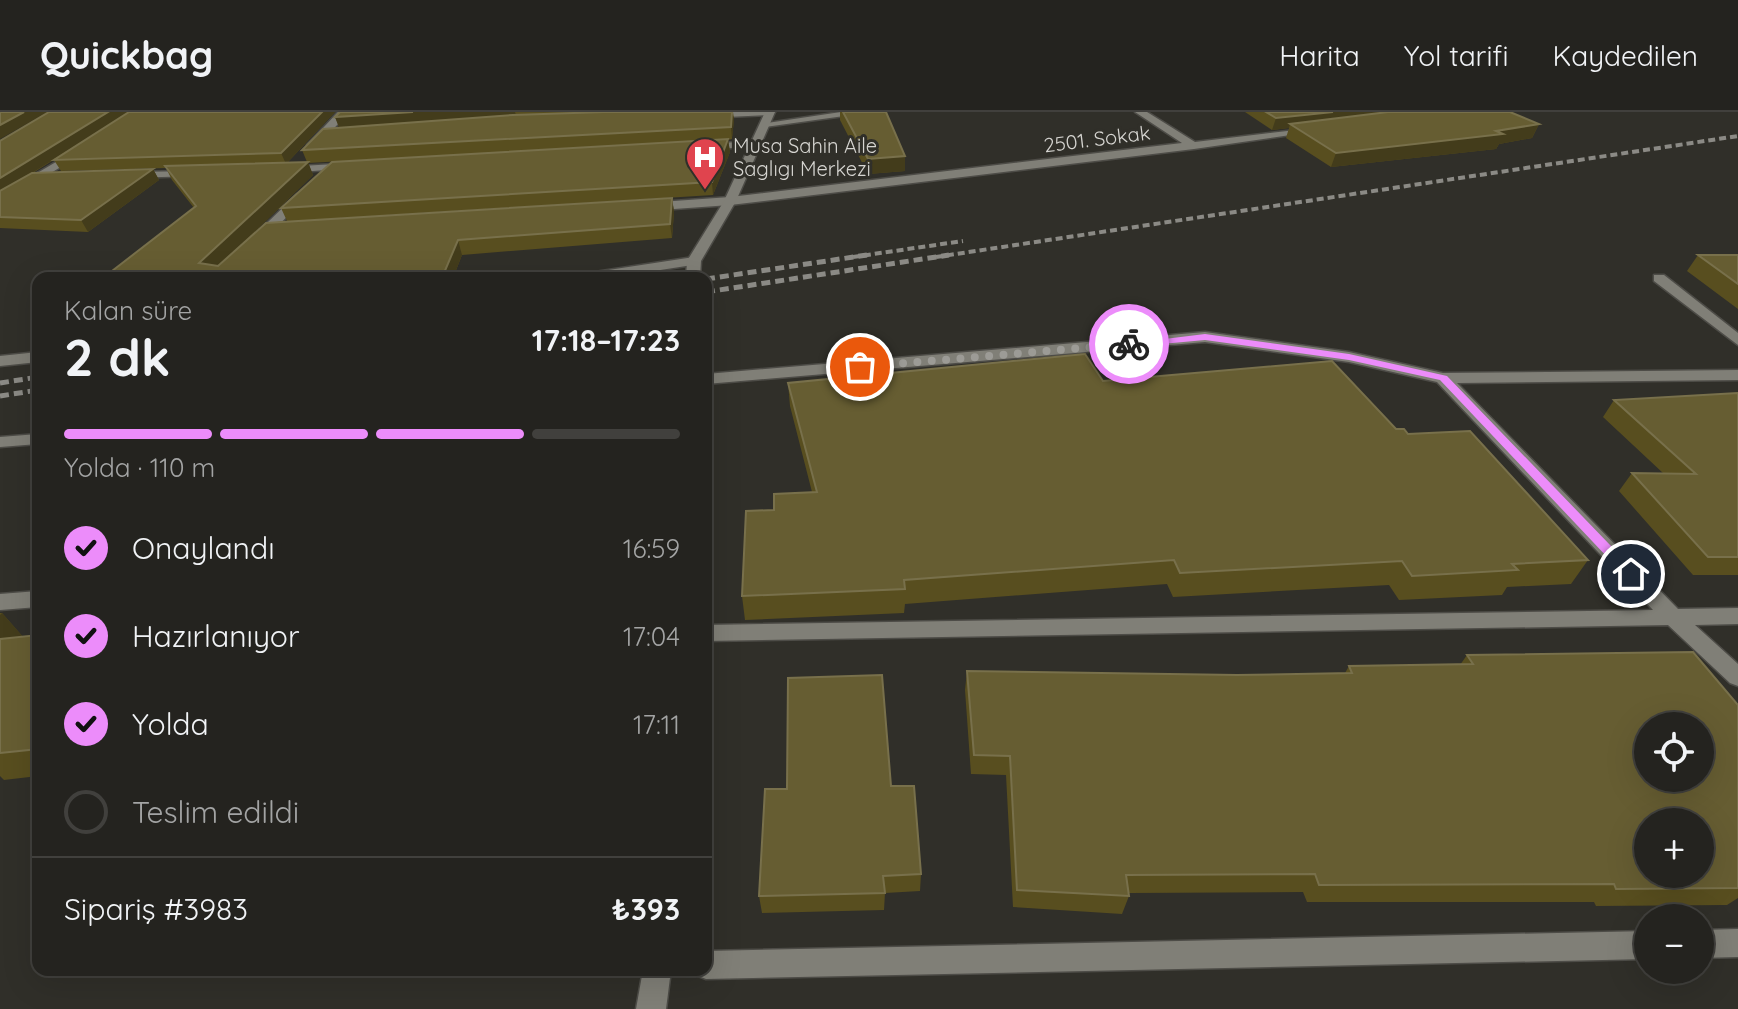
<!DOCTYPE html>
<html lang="tr">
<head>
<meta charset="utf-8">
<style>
	:root { --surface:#24231f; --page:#302f2c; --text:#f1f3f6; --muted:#a3a4a4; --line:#41403d; --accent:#ec8cfa }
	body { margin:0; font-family:Quicksand,sans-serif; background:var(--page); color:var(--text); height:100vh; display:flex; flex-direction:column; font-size:30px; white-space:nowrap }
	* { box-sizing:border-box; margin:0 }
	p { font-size:26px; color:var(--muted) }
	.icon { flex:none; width:44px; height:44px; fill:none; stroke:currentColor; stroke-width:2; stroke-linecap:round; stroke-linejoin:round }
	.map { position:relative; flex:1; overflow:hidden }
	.panel { position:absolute; left:32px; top:160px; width:680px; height:704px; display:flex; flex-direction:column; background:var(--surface); border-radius:16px; box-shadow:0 8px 32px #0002,0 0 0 2px var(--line) }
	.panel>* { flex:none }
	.controls { position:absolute; left:1634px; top:600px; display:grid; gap:16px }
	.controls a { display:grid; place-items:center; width:80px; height:80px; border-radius:50%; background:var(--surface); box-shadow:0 8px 32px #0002,0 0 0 2px var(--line); font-size:40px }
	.pin { position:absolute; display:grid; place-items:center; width:68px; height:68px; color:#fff; margin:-34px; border:4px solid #fff; border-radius:50%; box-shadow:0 2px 8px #0007 }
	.courier { position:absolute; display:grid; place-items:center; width:80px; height:80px; margin:-40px; border:6px solid #ec8cfa; border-radius:50%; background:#fff; color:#222; box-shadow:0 2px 10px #0007 }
	.headline em { font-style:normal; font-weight:700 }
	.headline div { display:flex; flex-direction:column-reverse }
	.headline { display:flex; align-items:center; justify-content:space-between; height:136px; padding:0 32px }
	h1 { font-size:52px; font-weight:700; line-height:60px }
	.bar { display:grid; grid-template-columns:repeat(4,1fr); gap:12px 8px; align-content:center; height:96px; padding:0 32px }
	.bar i { height:10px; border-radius:6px; background:var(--line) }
	.bar .current { background:var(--accent) }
	.bar p { grid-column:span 4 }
	.line { display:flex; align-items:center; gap:20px; padding:0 32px; border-top:2px solid var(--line) }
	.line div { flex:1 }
	ol { padding:0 32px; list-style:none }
	li { display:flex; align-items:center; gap:24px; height:88px }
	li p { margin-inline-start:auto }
	li .icon { padding:8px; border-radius:50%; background:var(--accent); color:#111; stroke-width:4 }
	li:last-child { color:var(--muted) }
	li i { width:44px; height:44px; border:4px solid var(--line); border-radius:50% }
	header { display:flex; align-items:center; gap:48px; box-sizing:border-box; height:112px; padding:0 40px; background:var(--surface); border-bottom:2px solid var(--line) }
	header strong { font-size:38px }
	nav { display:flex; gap:44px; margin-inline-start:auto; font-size:28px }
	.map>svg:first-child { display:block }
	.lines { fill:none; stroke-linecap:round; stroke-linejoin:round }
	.minor-casing { stroke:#4d4c47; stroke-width:3 }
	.tertiary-casing { stroke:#4d4c47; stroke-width:3 }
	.minor { fill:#807f77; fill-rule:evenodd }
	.tertiary { fill:#807f77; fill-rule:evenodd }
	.rail-far1 { stroke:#8b8a85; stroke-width:4; stroke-dasharray:7 4; stroke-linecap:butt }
	.rail { stroke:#8b8a85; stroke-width:5; stroke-dasharray:9 5; stroke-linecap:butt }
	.wall { fill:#584e1f; fill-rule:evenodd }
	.shaded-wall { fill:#433c1b }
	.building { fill:#665d32; stroke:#78704b; stroke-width:2; fill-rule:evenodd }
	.route { fill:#ec8cfa }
	.done { stroke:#9c9b96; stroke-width:8; stroke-dasharray:0 14.4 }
	.labels { text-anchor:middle; stroke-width:6; stroke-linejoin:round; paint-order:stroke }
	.far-street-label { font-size:20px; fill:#d6d5d1; stroke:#302f29 }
	.far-poi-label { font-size:20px; fill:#d6d5d1; stroke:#302f29; text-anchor:start }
</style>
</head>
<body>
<header>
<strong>Quickbag</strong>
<nav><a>Harita</a><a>Yol tarifi</a><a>Kaydedilen</a></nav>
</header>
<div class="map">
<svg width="1738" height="897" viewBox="0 0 1738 897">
	<rect width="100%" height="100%" fill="#302f29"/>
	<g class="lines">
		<defs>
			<g id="minor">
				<polygon points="338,0 349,0 315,37 307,37 307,33"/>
				<polygon points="775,0 770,3 705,6 700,3 705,0"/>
				<polygon points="841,0 873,0 765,15 760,12"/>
				<polygon points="1135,0 1147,0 1195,30 1313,16 1318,19 1194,37 730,93 646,99 640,95 646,91 730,85 1182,31"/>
				<polygon points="756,29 761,32 760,34 703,38 697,35 703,32"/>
				<polygon points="78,37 84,40 82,42 0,92 0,83"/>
				<polygon points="352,51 356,52 356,56 284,61 278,58 284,55"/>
				<polygon points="200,59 202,61 196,64 128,66 122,63 128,60"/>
				<polygon points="297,82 307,85 225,166 210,166"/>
				<polygon points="694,145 699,146 699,152 609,166 575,166 582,162"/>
				<polygon points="1654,163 1664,163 1738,221 1738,233 1654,169"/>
				<polygon points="1205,220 1349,240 1443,261 1738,258 1738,268 1457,271 1678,497 1738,496 1738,512 1695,513 1738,552 1738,574 1730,571 1668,513 706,529 706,513 1653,498 1437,270 1349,250 1205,230 706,272 706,262"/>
				<polygon points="38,240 38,250 0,254 0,244"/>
				<polygon points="38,322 38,332 0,335 0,325"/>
				<polygon points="38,479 38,495 0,498 0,482"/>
				<polygon points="1738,817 1738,845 1700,846 1700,818"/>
				<polygon points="1648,819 1648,847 706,867 696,863 694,858 706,858 706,839"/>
			</g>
			<g id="tertiary">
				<polygon points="765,0 775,0 736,89 701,149 700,166 686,166 687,149 724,89"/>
				<polygon points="643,858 671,858 666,897 636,897"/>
			</g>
		</defs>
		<use href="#minor" class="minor-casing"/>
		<use href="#tertiary" class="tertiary-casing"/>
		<use href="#minor" class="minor"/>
		<use href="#tertiary" class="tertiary"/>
		<g class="rail-far1">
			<polyline points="853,145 963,129"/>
			<polyline points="936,145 1738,24"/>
		</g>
		<g class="rail">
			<polyline points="706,167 867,143"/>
			<polyline points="706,180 949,143"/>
			<polyline points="0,271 38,265"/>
			<polyline points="0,284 38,278"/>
		</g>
	</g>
	<g class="wall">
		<path d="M49,0h286l-48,51 20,-1 -5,-12 21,-21 155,-11 -139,9 -4,-10 5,-5h392v7l1,-7 1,7 -2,20 -4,1 2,12 -17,43 -373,23 332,-20 2,14 -2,26 -210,17 -9,23h-350l91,-70 -22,-28 -6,-12 -105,3 -7,-11 74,-47 -100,63 4,-3 121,-4 6,11 -71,52 -88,-4v-87zM707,29l-375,21 -51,46 6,13 -21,2 -26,23 73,-71 -5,-12z"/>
		<polygon points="840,0 886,0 905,59 868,62 840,8"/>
		<polygon points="1245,0 1510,0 1539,12 1532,26 1499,32 1496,37 1331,55 1286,26 1289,16 1272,18"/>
		<polygon points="1698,143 1738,143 1738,197 1687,159"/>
		<polygon points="1103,269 1396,317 1408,322 1588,448 1571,472 1507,475 1502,483 1399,488 1389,473 1173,485 1167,472 905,492 904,501 745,508 742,484 774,398 812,380 790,294 788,271"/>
		<polygon points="1738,281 1738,463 1693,463 1619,379 1632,361 1663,361 1603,305 1614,288"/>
		<polygon points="0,501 2,501 23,525 38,523 38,664 4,668 0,664"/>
		<polygon points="1467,543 1738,593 1738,786 1727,793 1596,794 1594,790 1307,790 1303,780 1129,781 1129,784 1122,802 1013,795 1006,663 971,662 965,578 967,559 1237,563 1345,561 1349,554 1460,553"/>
		<polygon points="891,674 921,762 920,779 885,781 884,798 762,801 759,784"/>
	</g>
	<g class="shaded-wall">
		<polygon points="24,0 48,0 0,27 0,13"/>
		<polygon points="108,0 129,0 0,81 0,66"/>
		<polygon points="322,0 335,0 286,52 281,41"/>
		<polygon points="413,0 515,0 516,3 339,15 335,5"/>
		<polygon points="732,0 734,7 732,27 731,15"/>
		<polygon points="1333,0 1438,0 1290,12 1289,16 1272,18 1276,6"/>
		<polygon points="1539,12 1532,26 1499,32 1496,37 1331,55 1336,41"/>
		<polygon points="728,27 730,40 713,83 712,70"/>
		<polygon points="905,44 905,59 868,62 868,47"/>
		<polygon points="308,50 313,63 207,166 199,151"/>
		<polygon points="153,57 159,68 88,120 81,108"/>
		<polygon points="672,86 674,100 672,126 670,112"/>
		<polygon points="458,128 462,143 453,166 445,166 444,161"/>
		<polygon points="2,501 25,527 0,547 0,503"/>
	</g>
	<g class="building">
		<polygon points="0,0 24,0 0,13"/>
		<polygon points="49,0 108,0 0,66 0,29"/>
		<polygon points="129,0 322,0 281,41 54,48"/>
		<polygon points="340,0 413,0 335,5"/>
		<polygon points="604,0 732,0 731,15 302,38 323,17 513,3"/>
		<polygon points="843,0 886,0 905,44 868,47"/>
		<polygon points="1266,0 1333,0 1276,6"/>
		<polygon points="1388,0 1510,0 1539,12 1496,19 1503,22 1336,41 1290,12"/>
		<polygon points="728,27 712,70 281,96 332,50"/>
		<polygon points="308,50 199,151 218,154 266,111 672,86 670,112 458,128 444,161 356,166 103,166 196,94 165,54"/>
		<polygon points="153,57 81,108 0,105 0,79 32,61"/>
		<polygon points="1698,143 1738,143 1738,172"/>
		<polygon points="1085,242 1103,269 1332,249 1396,317 1404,317 1408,322 1470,319 1588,448 1512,452 1518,458 1412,464 1402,449 1180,461 1174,448 904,468 905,477 742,484 746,399 774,398 774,382 817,380 788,271"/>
		<polygon points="1738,281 1738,445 1708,445 1632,361 1696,362 1614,288"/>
		<polygon points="38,523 38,637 0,641 0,527"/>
		<path d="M1693,540l45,53v183l-122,1 -2,-5 -295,1 -4,-11 -189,1 3,21 -112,-6 -7,-134 -36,-1 -7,-84 270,4 115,-2 -3,-7 124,-2 -6,-9zM1648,614h52v52h-52zM1648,710h52v52h-52z"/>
		<polygon points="882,563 891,674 914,674 921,762 883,764 885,781 759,784 765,677 787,677 788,566"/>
	</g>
	<polygon class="route" points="1205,222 1349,242 1447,264 1638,462 1626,465 1440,268 1349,248 1205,228 1129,235 1124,232"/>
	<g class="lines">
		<polyline class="done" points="860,255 1129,232"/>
	</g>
	<defs>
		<symbol id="hospital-pin" viewBox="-11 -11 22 30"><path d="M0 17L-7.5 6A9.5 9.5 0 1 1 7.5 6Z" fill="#e0444e" stroke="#302f29"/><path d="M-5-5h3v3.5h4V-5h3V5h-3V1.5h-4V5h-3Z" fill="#fff"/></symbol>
	</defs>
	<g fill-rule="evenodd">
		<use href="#hospital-pin" x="683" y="23" width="44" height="60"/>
	</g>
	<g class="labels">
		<g class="far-street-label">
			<text transform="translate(1097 27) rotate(-7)" y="7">2501. Sokak</text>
		</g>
		<g class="far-poi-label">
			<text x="733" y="41">Musa Sahin Aile<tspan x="733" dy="23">Saglıgı Merkezi</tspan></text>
		</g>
	</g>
</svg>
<div class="controls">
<a><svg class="icon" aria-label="locate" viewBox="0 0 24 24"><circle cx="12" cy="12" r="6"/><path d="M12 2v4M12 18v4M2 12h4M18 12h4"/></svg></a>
<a>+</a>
<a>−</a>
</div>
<div class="pin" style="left:860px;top:255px;background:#ea580c"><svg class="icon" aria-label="bag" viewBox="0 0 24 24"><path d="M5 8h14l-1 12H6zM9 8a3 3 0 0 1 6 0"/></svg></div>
<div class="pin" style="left:1631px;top:462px;background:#1f2937"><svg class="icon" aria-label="home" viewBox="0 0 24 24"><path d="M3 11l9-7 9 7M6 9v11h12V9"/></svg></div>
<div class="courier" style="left:1129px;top:232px"><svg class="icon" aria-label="bike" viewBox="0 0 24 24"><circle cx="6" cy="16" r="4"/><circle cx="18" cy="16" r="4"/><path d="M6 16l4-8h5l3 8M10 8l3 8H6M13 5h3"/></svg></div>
<section class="panel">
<div class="headline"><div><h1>2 dk</h1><p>Kalan süre</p></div><em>17:18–17:23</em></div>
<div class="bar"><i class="current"></i><i class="current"></i><i class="current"></i><i></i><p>Yolda · 110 m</p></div>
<ol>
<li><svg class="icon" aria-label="check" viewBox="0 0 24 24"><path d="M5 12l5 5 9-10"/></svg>Onaylandı<p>16:59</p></li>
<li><svg class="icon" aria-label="check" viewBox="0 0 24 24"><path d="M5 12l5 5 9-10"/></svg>Hazırlanıyor<p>17:04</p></li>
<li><svg class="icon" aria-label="check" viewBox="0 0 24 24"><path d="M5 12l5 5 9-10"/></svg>Yolda<p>17:11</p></li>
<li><i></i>Teslim edildi</li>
</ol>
<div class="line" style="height:104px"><div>Sipariş #3983</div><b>₺393</b></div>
</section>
</div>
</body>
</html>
